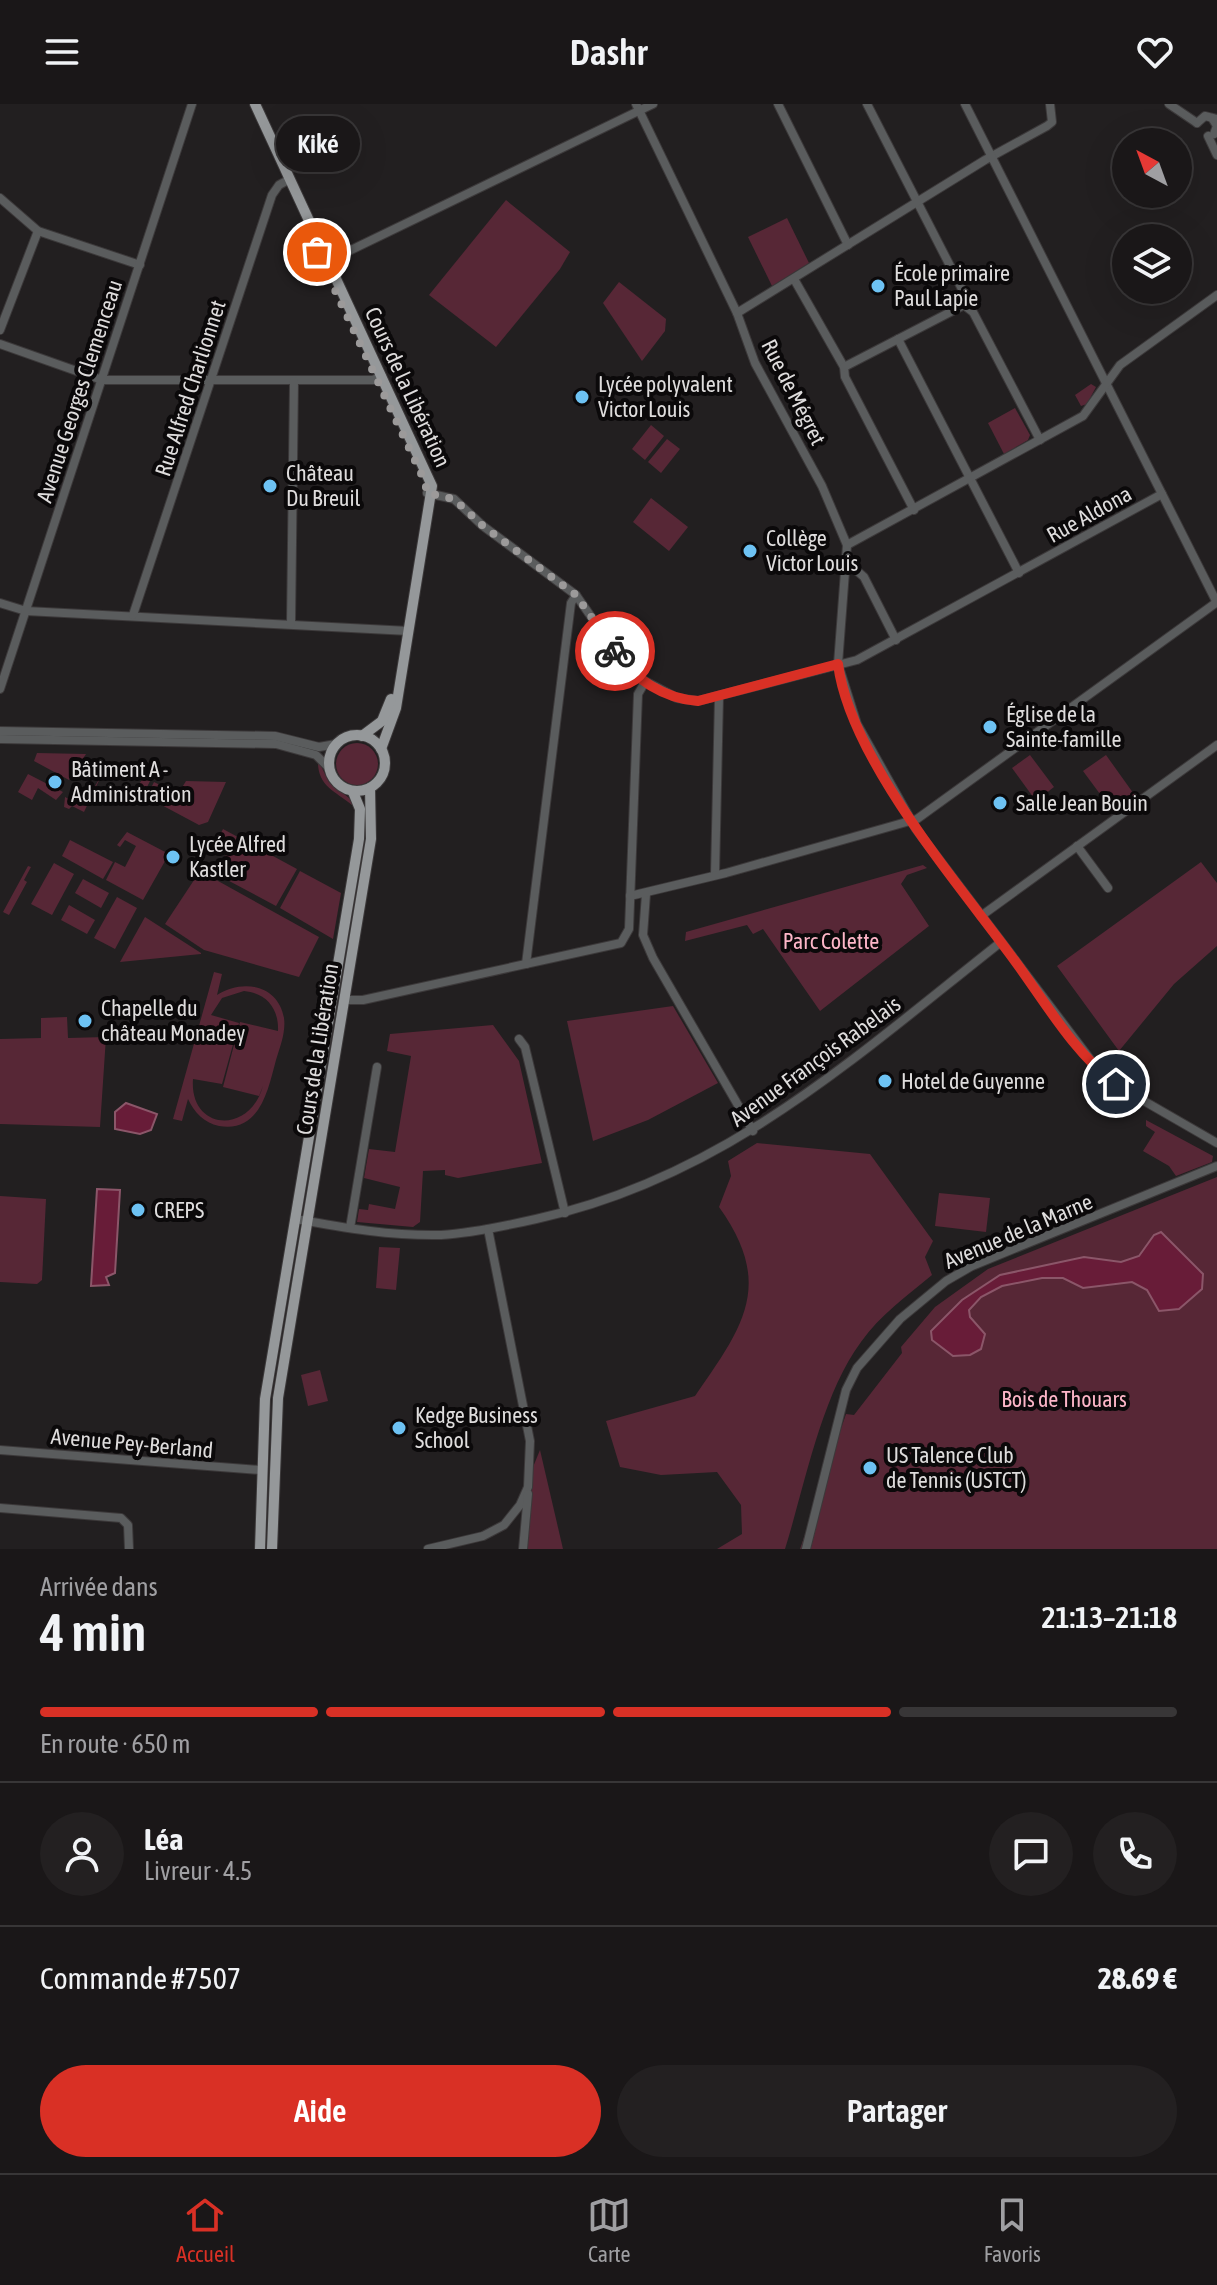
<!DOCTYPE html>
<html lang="fr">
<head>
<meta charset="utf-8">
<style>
	:root { --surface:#1a1718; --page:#232021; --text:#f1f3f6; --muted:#9f9fa2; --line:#383637; --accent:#d93025 }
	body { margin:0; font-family:"Asap Condensed",sans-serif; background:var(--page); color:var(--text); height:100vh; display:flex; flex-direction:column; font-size:30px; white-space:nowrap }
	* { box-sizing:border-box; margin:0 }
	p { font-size:26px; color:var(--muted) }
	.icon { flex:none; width:44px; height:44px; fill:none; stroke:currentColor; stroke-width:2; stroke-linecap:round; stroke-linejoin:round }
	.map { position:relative; height:1445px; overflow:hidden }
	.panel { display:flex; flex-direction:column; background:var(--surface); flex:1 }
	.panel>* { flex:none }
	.needle { width:52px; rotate:319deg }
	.fabs { position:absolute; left:1112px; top:24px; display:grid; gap:16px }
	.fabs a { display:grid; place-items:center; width:80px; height:80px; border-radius:50%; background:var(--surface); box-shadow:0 8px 32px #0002,0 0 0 2px var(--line); font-size:40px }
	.pin { position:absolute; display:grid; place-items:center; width:68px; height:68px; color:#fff; margin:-34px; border:4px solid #fff; border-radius:50%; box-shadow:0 2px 8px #0007 }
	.courier { position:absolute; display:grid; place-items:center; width:80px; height:80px; margin:-40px; border:6px solid #d93025; border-radius:50%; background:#fff; color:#222; box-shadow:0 2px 10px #0007 }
	.bubble { position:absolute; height:56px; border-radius:28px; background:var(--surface); box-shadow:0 8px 32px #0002,0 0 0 2px var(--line); font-size:26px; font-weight:600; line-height:56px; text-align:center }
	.headline em { font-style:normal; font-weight:600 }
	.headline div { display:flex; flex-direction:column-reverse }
	.headline { display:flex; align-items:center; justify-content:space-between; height:136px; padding:0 40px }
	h1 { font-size:52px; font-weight:600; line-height:60px }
	.bar { display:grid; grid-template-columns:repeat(4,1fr); gap:12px 8px; align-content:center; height:96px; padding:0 40px }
	.bar i { height:10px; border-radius:6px; background:var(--line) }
	.bar .active { background:var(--accent) }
	.bar p { grid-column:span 4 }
	.line { display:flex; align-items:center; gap:20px; padding:0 40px; border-top:2px solid var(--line) }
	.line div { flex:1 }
	.round { display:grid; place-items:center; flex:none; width:84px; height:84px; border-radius:42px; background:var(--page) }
	.primary-button { display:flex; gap:16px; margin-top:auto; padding:16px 40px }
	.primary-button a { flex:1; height:92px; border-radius:48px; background:var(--accent); color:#fff; font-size:32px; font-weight:600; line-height:92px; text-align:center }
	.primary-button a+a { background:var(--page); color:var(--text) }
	header { display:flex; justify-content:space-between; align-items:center; height:104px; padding:0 40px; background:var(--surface); font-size:36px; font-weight:600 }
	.dock { display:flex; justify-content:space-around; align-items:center; height:112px; border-top:2px solid var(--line); background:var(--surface); font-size:22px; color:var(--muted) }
	.dock a { display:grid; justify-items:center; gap:4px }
	.dock .active { color:var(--accent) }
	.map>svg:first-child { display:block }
	.green { fill:#572736; fill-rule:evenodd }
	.water { fill:#681c38; stroke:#8b5669; stroke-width:2 }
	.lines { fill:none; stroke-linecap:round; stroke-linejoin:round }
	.minor-casing { stroke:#3c393a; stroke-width:10 }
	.major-casing { stroke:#3c393a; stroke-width:12 }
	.minor { stroke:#5a5c5d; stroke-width:8 }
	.major { stroke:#95989a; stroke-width:10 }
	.done { stroke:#9c9a9a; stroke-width:8; stroke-dasharray:0 14.4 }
	.route { stroke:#d93025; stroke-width:10 }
	.poi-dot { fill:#6dc2f3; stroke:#0b090a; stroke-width:3 }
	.labels { text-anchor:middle; stroke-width:8; stroke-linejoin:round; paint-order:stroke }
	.poi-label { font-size:22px; fill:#dedcdc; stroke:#0b090a; text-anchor:start }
	.street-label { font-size:22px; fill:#dedcdc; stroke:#0b090a }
	.park-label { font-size:22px; fill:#fdb6c8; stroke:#0b090a }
</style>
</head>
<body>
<header><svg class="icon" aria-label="menu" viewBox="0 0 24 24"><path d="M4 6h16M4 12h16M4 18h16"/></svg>Dashr<svg class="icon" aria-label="heart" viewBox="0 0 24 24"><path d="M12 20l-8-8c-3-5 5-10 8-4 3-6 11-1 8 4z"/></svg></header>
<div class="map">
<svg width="1217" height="1445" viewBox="0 0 1217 1445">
	<rect width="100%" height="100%" fill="#221f20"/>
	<g class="green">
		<polygon points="506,96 570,148 560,165 496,243 429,191"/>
		<polygon points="787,114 809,159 772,182 748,133"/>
		<polygon points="619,178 666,215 665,227 642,257 603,199"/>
		<polygon points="1091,280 1096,283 1087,300 1081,302 1075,291"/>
		<polygon points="1015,304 1030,331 1028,336 1004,350 988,319"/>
		<polygon points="651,321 664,332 645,356 632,345"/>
		<polygon points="667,335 680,345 661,369 648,358"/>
		<polygon points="651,394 688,423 669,447 633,418"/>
		<circle cx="357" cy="660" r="21"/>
		<polygon points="37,649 86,650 69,676 34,657"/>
		<polygon points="1030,651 1054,683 1036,697 1012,664"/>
		<polygon points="1106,651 1136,693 1114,709 1083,667"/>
		<path d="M318,656l11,22 25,20 -2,3c-17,-14 -35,-19 -34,-45z"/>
		<polygon points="28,670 63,688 56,696 38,684 32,696 18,688"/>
		<polygon points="102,670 84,708 72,702 69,705 64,703 65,693 75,698 82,686 90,691"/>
		<polygon points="146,670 152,673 147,683 151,684 154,678 178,690 186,677 226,678 208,718 199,721 141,690 139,680"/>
		<polygon points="223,725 297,765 276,802 216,770 232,739 220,731"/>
		<polygon points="127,728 169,750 143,796 106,776 115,758 125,763 136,742 125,736 120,743 117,741"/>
		<polygon points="70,736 113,758 103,775 62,752"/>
		<polygon points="1201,758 1217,779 1217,842 1174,880 1119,947 1057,862"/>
		<polygon points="54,759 74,770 52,811 31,800"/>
		<polygon points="923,761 927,764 907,771 901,780 929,822 820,907 763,825 753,830 747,821 685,837 686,828"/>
		<polygon points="28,762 31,763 24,776 27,778 9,811 3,808"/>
		<polygon points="200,767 319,833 299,873 204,846 165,820"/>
		<polygon points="300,767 341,789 333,835 280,804"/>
		<polygon points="83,775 109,789 101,804 75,789"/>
		<polygon points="117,793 137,804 115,845 94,834"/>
		<polygon points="69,801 95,816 87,830 61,816"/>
		<polygon points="145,813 201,849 201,850 120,858"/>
		<path d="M214,868l8,2 -5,21c25,-16 61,-11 67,23 2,14 -4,29 -8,42 -8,30 -16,73 -57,66 -15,-3 -25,-14 -31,-27l-6,22 -9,-2zM244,887c22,2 35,17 34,40l-38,-9 -17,65 36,9 4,-10c-14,50 -74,44 -70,-7l29,5 17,-61 -28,-8 11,-17z"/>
		<polygon points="673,902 718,979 648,1016 593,1037 567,917"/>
		<polygon points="67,913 68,934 106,933 100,1023 0,1020 0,935 41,934 41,914"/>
		<polygon points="493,921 519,957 542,1059 458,1074 445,1071 445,1066 423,1067 420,1118 413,1123 357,1118 359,1105 368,1106 369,1100 395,1105 400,1083 364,1074 369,1045 395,1048 411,952 387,947 390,930"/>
		<polygon points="1146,1016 1213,1052 1212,1058 1176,1072 1169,1062 1143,1047 1155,1028 1146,1022"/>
		<path d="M757,1039l113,11 63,87 -8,16 7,18c-25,21 -52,40 -71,67 -40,54 -56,143 -76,207h-68l25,-15 -1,-29 -24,-33 -56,3 -41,-8 -14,-46 89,-25c48,-69 80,-111 24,-189l12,-31 -3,-15z"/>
		<polygon points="1217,1073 1217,1445 800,1445 846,1310 854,1311 902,1249 901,1243 935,1203 988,1165"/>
		<polygon points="939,1089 990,1094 986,1128 935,1122"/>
		<polygon points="0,1092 46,1095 42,1176 37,1180 0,1178"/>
		<polygon points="379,1143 400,1144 396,1186 376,1184"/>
		<polygon points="320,1266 328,1297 308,1302 301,1271"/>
		<polygon points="540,1346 563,1445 526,1445 533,1363"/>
	</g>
	<g class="water">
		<polygon points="126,999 157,1010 151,1026 140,1030 115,1025 115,1008"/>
		<polygon points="97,1085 120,1086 115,1169 106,1173 109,1181 91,1182"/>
		<polygon points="1161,1128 1203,1170 1202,1185 1179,1205 1159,1207 1147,1186 1132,1178 1083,1184 1063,1174 1042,1174 1002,1182 981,1193 969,1206 970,1213 985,1230 981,1245 970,1251 953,1252 932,1236 931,1227 962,1196 1000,1171 1084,1153 1121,1158 1139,1152 1154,1131"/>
	</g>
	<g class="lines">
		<defs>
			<g id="minor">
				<polyline points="636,0 737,209 755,259 822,382 847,441 838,560 857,620 916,725 1093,959 1125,986 1217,1039"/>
				<polyline points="778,0 848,141"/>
				<polyline points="867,0 964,189 964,201"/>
				<polyline points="1169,0 1197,19"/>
				<polyline points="1212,14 1217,22 1214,30"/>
				<polyline points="1197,19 1205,12 1217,15"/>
				<polyline points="1208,32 1217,51"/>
				<polyline points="0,94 38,127 140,161"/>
				<polyline points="322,160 653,0"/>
				<polyline points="794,175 844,263 845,273 914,406"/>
				<polyline points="964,201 973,208 1040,336"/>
				<polyline points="737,209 985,56 1047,22 1052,18 1050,0"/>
				<polyline points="0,226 38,127"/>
				<polyline points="898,235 1019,469"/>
				<polyline points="0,240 102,276 373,276 382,272"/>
				<polyline points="844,263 964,201"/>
				<polyline points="427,389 454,395 483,422 576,491 624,560 639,574 677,594 698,597 857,556 1162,390 965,0"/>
				<polyline points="1162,390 1217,499"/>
				<polyline points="847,441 1083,312 1120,261 1217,191"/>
				<polyline points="845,464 856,466 864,473 896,536"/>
				<polyline points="0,499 26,507 409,527"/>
				<polyline points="133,511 272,91 279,81 290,75"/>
				<polyline points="291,520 294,277"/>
				<polyline points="0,585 192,0"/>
				<polyline points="0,627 275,632 319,643 336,640"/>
				<polyline points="0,635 276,640 316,651 328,663"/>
				<polyline points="1077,742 1108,784"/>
				<polyline points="715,771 719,593"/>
				<polyline points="646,790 643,831 653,854 753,1027"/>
				<polyline points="630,792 726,769 917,715 1217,498"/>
				<polyline points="981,812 1217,641"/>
				<polyline points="526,860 571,499 576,491"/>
				<polyline points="346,896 363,896 621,839 629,825 638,590 645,578"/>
				<polyline points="519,935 525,943 565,1109"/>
				<path d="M296,1115c48,9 96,17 145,16 32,-2 64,-9 95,-16 188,-41 319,-162 465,-277"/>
				<polyline points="350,1124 377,963"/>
				<polyline points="0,1346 260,1366"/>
				<polyline points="0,1404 121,1414 128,1421 129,1445"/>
				<polyline points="428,1445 483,1432 504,1421 520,1401 528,1383 530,1337 488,1125"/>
				<polyline points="523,1445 528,1390"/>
				<polyline points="806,1445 846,1286 857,1264 900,1215 946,1177 972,1162 1217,1062"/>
			</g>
			<g id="major">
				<polyline points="255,0 432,382 396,604 381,645"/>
				<circle cx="357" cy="659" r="28"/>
				<polyline points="362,632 382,617 391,595"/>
				<polyline points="260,1445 265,1295 359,735 360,705 353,688"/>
				<polyline points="272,1445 278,1294 371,735 370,684"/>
			</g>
		</defs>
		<use href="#minor" class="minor-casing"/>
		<use href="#major" class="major-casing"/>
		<use href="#minor" class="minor"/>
		<use href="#major" class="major"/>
	</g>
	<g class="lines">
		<polyline class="done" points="317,148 425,378 427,389 454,395 483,422 576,491 615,547"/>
		<path class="route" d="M615,547c18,28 50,48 83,50l140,-37c12,95 121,220 177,297 30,41 60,93 101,123"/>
	</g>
	<g class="poi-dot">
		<circle cx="878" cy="182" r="8"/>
		<circle cx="582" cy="293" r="8"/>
		<circle cx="270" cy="382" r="8"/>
		<circle cx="750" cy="447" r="8"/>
		<circle cx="990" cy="623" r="8"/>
		<circle cx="55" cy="678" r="8"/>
		<circle cx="1000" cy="699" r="8"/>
		<circle cx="173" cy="753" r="8"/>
		<circle cx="85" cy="917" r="8"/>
		<circle cx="885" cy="977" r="8"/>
		<circle cx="138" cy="1106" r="8"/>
		<circle cx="399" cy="1324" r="8"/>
		<circle cx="870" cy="1364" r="8"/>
	</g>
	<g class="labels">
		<g class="poi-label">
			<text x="894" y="177">École primaire<tspan x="894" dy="25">Paul Lapie</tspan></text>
			<text x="598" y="288">Lycée polyvalent<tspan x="598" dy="25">Victor Louis</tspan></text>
			<text x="286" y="377">Château<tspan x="286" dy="25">Du Breuil</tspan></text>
			<text x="766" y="442">Collège<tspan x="766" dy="25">Victor Louis</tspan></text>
			<text x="1006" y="618">Église de la<tspan x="1006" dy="25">Sainte-famille</tspan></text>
			<text x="71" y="673">Bâtiment A -<tspan x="71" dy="25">Administration</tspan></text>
			<text x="1016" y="707">Salle Jean Bouin</text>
			<text x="189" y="748">Lycée Alfred<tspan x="189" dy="25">Kastler</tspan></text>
			<text x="101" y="912">Chapelle du<tspan x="101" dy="25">château Monadey</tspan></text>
			<text x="901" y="985">Hotel de Guyenne</text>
			<text x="154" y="1114">CREPS</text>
			<text x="415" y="1319">Kedge Business<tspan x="415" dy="25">School</tspan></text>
			<text x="886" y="1359">US Talence Club<tspan x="886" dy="25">de Tennis (USTCT)</tspan></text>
		</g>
		<g class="street-label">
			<text transform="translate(408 283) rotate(65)" y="8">Cours de la Libération</text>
			<text transform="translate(190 284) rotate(-72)" y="8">Rue Alfred Charlionnet</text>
			<text transform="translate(79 287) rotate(-72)" y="8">Avenue Georges Clemenceau</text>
			<text transform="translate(794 288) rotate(63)" y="8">Rue de Mégret</text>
			<text transform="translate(1089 410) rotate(-29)" y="8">Rue Aldona</text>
			<text transform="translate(317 945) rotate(-81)" y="8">Cours de la Libération</text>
			<text transform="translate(815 957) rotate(-36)" y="8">Avenue François Rabelais</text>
			<text transform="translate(1018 1127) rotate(-23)" y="8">Avenue de la Marne</text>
			<text transform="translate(132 1339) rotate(5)" y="8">Avenue Pey-Berland</text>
		</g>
		<g class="park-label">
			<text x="831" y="845">Parc Colette</text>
			<text x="1064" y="1303">Bois de Thouars</text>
		</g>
	</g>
</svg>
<div class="fabs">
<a><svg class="needle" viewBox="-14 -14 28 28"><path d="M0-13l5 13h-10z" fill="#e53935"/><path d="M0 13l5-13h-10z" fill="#9f9fa2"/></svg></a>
<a><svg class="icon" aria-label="layers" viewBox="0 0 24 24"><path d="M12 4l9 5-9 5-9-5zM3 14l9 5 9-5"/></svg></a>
</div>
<div class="pin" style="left:317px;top:148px;background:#ea580c"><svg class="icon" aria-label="bag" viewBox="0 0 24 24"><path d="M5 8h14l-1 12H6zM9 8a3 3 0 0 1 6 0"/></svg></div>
<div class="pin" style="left:1116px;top:980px;background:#1f2937"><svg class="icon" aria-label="home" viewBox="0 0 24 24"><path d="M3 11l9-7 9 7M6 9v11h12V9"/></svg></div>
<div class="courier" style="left:615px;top:547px"><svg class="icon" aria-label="bike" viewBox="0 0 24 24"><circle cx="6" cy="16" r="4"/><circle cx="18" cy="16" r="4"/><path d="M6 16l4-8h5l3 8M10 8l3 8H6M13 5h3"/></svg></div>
<div class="bubble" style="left:276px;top:12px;width:84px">Kiké</div>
</div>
<section class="panel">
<div class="headline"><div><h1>4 min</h1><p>Arrivée dans</p></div><em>21:13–21:18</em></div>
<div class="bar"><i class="active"></i><i class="active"></i><i class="active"></i><i></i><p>En route · 650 m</p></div>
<div class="line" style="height:144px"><a class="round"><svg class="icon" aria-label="person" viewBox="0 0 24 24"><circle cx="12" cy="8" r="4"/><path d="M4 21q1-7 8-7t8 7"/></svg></a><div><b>Léa</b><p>Livreur · 4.5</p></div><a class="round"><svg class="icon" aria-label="chat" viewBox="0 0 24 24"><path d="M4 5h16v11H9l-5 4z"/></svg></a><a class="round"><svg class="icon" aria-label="phone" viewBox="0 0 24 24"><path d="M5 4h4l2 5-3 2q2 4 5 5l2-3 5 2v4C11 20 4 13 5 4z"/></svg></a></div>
<div class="line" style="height:104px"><div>Commande #7507</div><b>28.69 €</b></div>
<div class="primary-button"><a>Aide</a><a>Partager</a></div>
</section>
<nav class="dock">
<a class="active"><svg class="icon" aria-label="home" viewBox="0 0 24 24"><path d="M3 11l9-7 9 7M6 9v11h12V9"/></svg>Accueil</a>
<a><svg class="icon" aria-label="map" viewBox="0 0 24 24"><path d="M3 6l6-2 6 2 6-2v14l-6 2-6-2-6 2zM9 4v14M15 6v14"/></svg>Carte</a>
<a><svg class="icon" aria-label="saved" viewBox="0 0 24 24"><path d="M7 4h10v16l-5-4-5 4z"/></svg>Favoris</a>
</nav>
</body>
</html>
